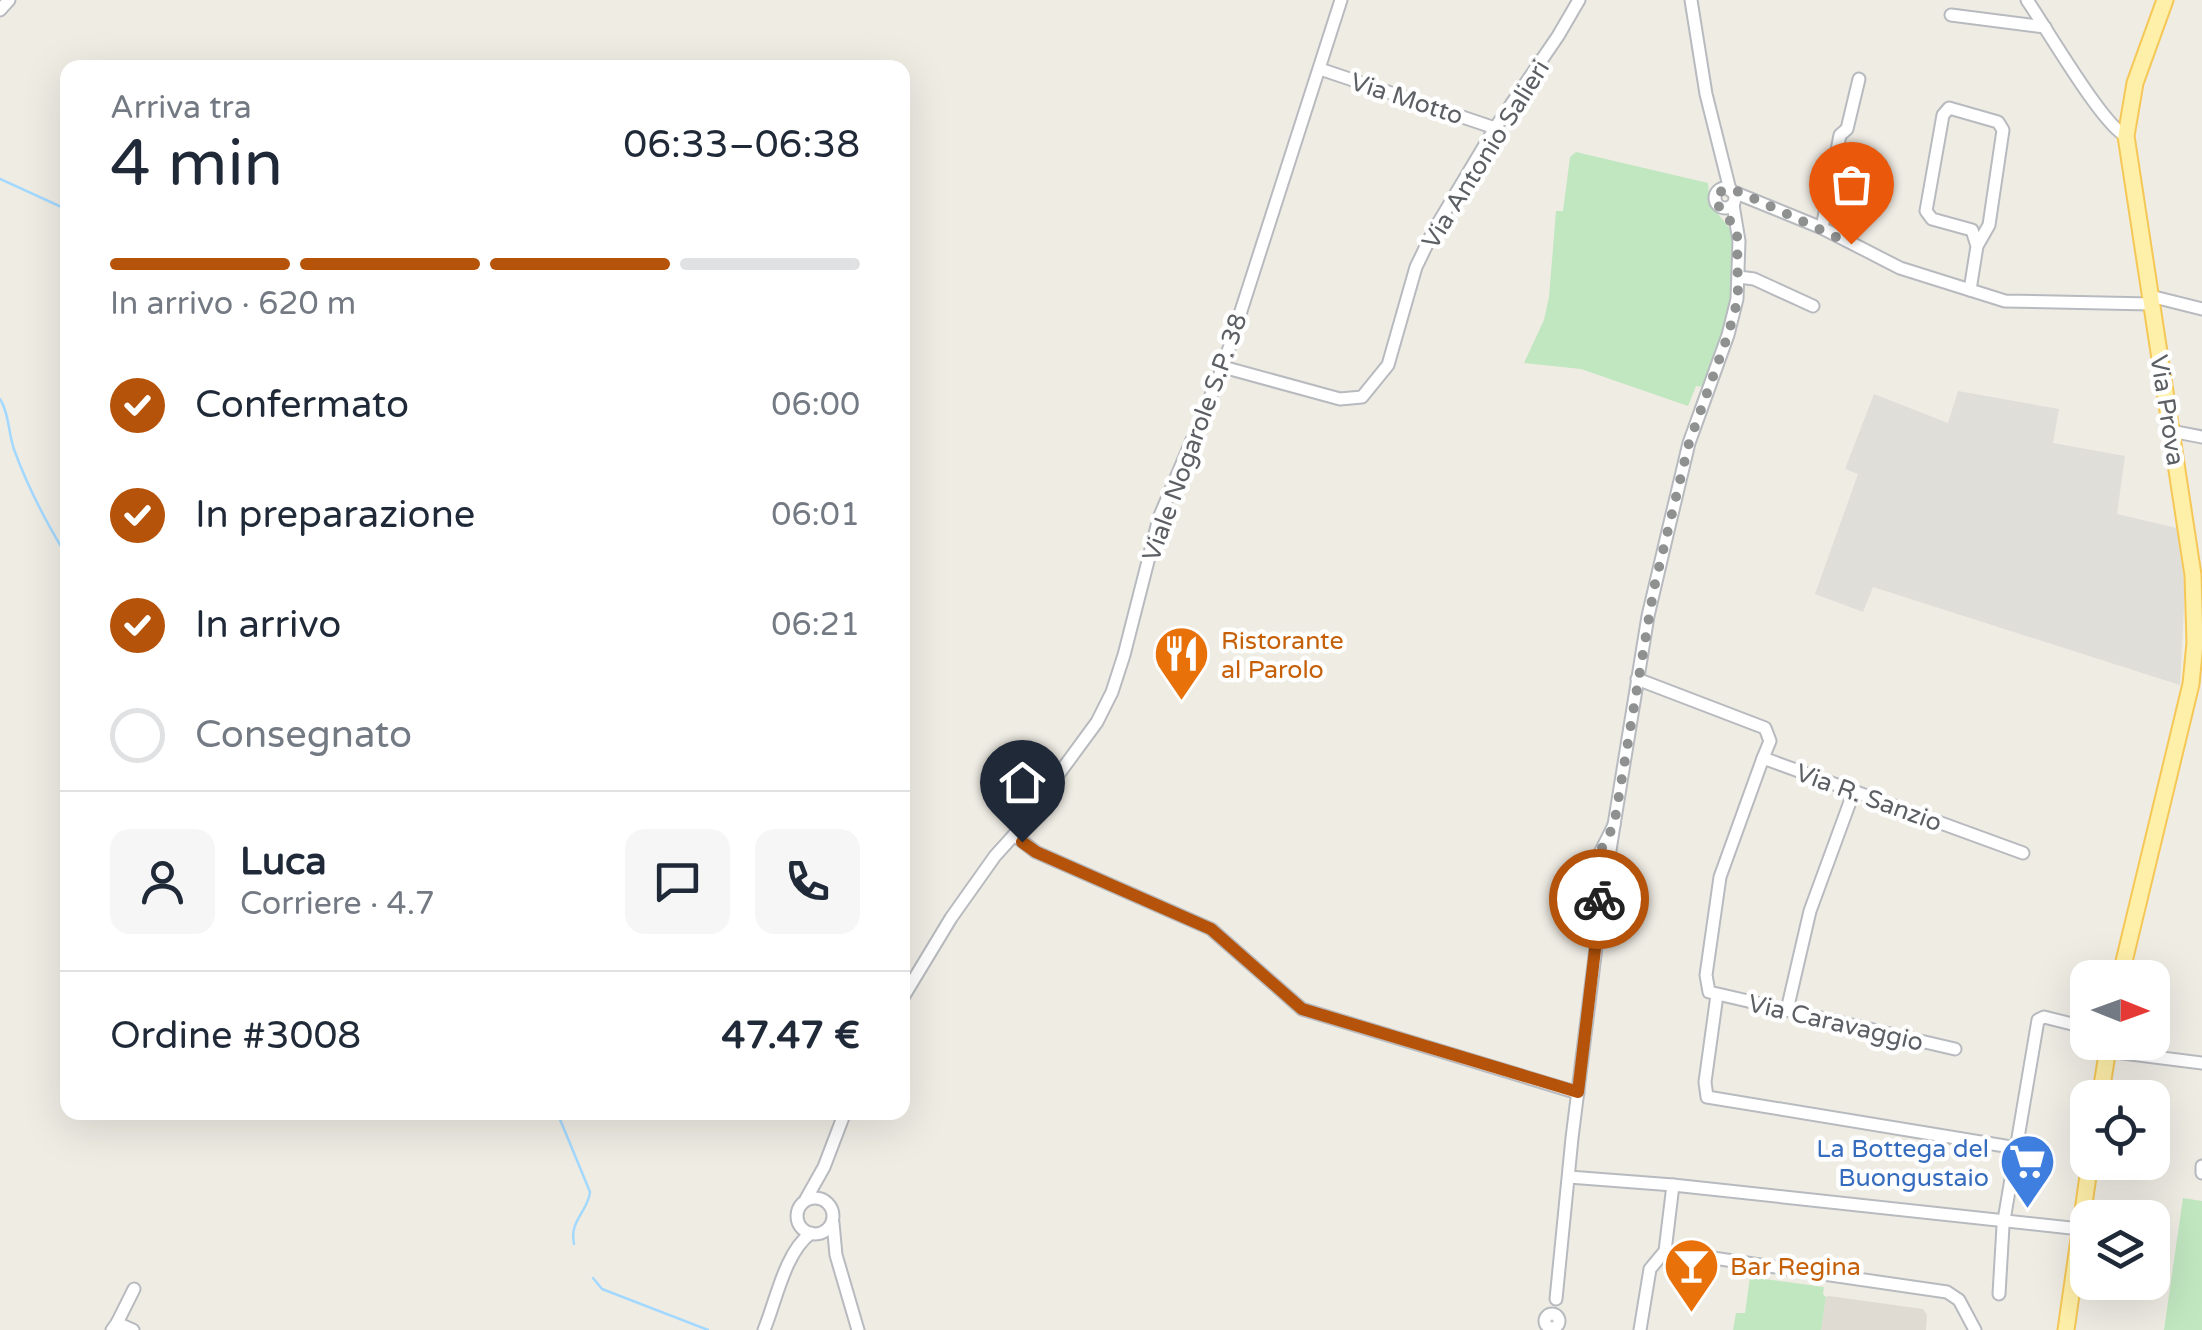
<!DOCTYPE html>
<html lang="it">
<head>
<meta charset="utf-8">
<style>
	:root { --surface:#fff; --page:#f6f6f7; --text:#1f2937; --muted:#747a83; --line:#e0e1e3; --accent:#b45309 }
	body { margin:0; font-family:"Varela Round",sans-serif; background:var(--page); color:var(--text); height:100vh; display:flex; flex-direction:column; font-size:38px; white-space:nowrap }
	* { box-sizing:border-box; margin:0 }
	p { font-size:32px; color:var(--muted) }
	.icon { flex:none; width:55px; height:55px; fill:none; stroke:currentColor; stroke-width:2; stroke-linecap:round; stroke-linejoin:round }
	.map { position:relative; flex:1; overflow:hidden }
	.details { position:absolute; left:60px; top:60px; width:850px; height:1060px; display:flex; flex-direction:column; background:var(--surface); border-radius:20px; box-shadow:0 10px 40px #0002 }
	.details>* { flex:none }
	.needle { width:65px; rotate:91deg }
	.buttons { position:absolute; left:2070px; top:960px; display:grid; gap:20px }
	.buttons a { display:grid; place-items:center; width:100px; height:100px; border-radius:20px; background:var(--surface); box-shadow:0 10px 40px #0002; font-size:50px }
	.pin { position:absolute; display:grid; place-items:center; width:85px; height:85px; color:#fff; margin:-102px -42px; border-radius:50% 50% 50% 0; rotate:-45deg; box-shadow:0 0 10px #0007 }
	.pin .icon { rotate:45deg }
	.courier { position:absolute; display:grid; place-items:center; width:100px; height:100px; margin:-50px; border:8px solid #b45309; border-radius:50%; background:#fff; color:#222; box-shadow:0 2px 12px #0007 }
	.overview em { font-style:normal; font-weight:600 }
	.overview div { display:flex; flex-direction:column-reverse }
	.overview { display:flex; align-items:center; justify-content:space-between; height:170px; padding:0 50px }
	h1 { font-size:65px; font-weight:600; line-height:75px }
	.bar { display:grid; grid-template-columns:repeat(4,1fr); gap:15px 10px; align-content:center; height:120px; padding:0 50px }
	.bar i { height:12px; border-radius:8px; background:var(--line) }
	.bar .active { background:var(--accent) }
	.bar p { grid-column:span 4 }
	.line { display:flex; align-items:center; gap:25px; padding:0 50px; border-top:2px solid var(--line) }
	.line div { flex:1 }
	.round { display:grid; place-items:center; flex:none; width:105px; height:105px; border-radius:20px; background:var(--page) }
	ol { padding:0 50px; list-style:none }
	li { display:flex; align-items:center; gap:30px; height:110px }
	li p { margin-inline-start:auto }
	li .icon { padding:10px; border-radius:50%; background:var(--accent); color:#fff; stroke-width:4 }
	li:last-child { color:var(--muted) }
	li i { width:55px; height:55px; border:5px solid var(--line); border-radius:50% }
	.map>svg:first-child { display:block }
	.industrial { fill:#e0ded8 }
	.education { fill:#dfdbd2 }
	.green { fill:#c0e7c0 }
	.lines { fill:none; stroke-linecap:round; stroke-linejoin:round }
	.stream { stroke:#a4d9ff; stroke-width:2.5 }
	.minor-casing { stroke:#b7babe; stroke-width:15 }
	.major-casing { stroke:#f5c757; stroke-width:19 }
	.minor { stroke:#fff; stroke-width:11 }
	.major { stroke:#fff0a9; stroke-width:15 }
	.done { stroke:#8f9191; stroke-width:10; stroke-dasharray:0 18 }
	.route { stroke:#b45309; stroke-width:12 }
	.labels { text-anchor:middle; stroke-width:9; stroke-linejoin:round; paint-order:stroke }
	.street-label { font-size:25px; fill:#5c6065; stroke:#fff }
	.food-label { font-size:25px; fill:#c56008; stroke:#fff; text-anchor:start }
	.shop-label { font-size:25px; fill:#366cbe; stroke:#fff; text-anchor:end }
</style>
</head>
<body>
<div class="map">
<svg width="2202" height="1330" viewBox="0 0 2202 1330">
	<rect width="100%" height="100%" fill="#efece4"/>
	<polygon class="industrial" points="1958,391 2059,409 2053,443 2125,456 2117,514 2177,528 2185,589 2180,685 1873,587 1863,612 1815,594 1858,474 1845,469 1874,394 1948,423"/>
	<polygon class="education" points="1829,1296 1923,1309 1927,1315 1926,1330 1821,1330 1826,1297"/>
	<g class="green">
		<polygon points="1576,152 1708,183 1710,204 1731,230 1734,249 1729,312 1705,387 1696,386 1688,406 1581,369 1524,363 1544,320 1549,297 1556,211 1563,211 1570,157"/>
		<polygon points="2183,1198 2202,1201 2202,1330 2164,1330"/>
		<polygon points="1750,1277 1824,1287 1823,1294 1826,1297 1821,1330 1733,1330 1736,1313 1745,1313"/>
	</g>
	<g class="lines">
		<g class="stream">
			<polyline points="0,179 68,210"/>
			<path d="M0,399c10,16 8,36 15,53 14,38 32,72 53,106"/>
			<path d="M557,1112l33,80c-2,20 -21,28 -16,52"/>
			<polyline points="593,1278 602,1289 708,1330"/>
		</g>
		<defs>
			<g id="minor">
				<polyline points="1691,0 1706,94 1730,190"/>
				<path d="M2027,0c18,26 76,126 99,136"/>
				<polyline points="0,10 9,0"/>
				<polyline points="1951,15 2045,27"/>
				<polyline points="1320,69 1495,128"/>
				<circle cx="1725" cy="198" r="10"/>
				<polyline points="1731,191 1822,228 1900,268 2005,301 2151,304"/>
				<polyline points="1822,228 1840,135 1847,129 1859,79"/>
				<polyline points="1739,277 1754,279 1813,306"/>
				<polyline points="1970,290 1977,246 1989,225 2003,130 1998,122 1949,108 1943,115 1926,211 1932,219 1972,230 1977,246"/>
				<polyline points="2150,296 2202,309"/>
				<polyline points="1223,367 1340,399 1362,397 1388,365 1416,267 1434,230 1495,128 1558,36 1579,0"/>
				<polyline points="2171,431 2202,437"/>
				<polyline points="1637,679 1765,728 1770,741 1763,758 2023,853"/>
				<polyline points="1763,758 1720,877 1706,975 1709,992 1955,1049"/>
				<polyline points="1614,825 1648,616 1668,531 1689,443 1728,335 1737,299 1739,241 1733,205"/>
				<polyline points="1014,835 1036,852 1211,929 1302,1009 1578,1093"/>
				<polyline points="1596,861 1614,825 1608,863"/>
				<polyline points="1593,870 1601,908 1606,873"/>
				<polyline points="1717,995 1705,1082 1707,1097 2017,1148"/>
				<polyline points="902,999 951,918 995,856 1014,835 1097,722 1112,692 1124,655 1159,518 1223,367 1341,0"/>
				<polyline points="1787,1010 1810,911 1854,791"/>
				<polyline points="2107,1051 2202,1063"/>
				<polyline points="2202,1166 2202,1173"/>
				<polyline points="1569,1177 1673,1185 2080,1229"/>
				<circle cx="815" cy="1216" r="18"/>
				<polyline points="806,1199 824,1167 845,1112"/>
				<polyline points="833,1223 836,1255 858,1330"/>
				<polyline points="1665,1251 1947,1292 1959,1300 1975,1330"/>
				<polyline points="1999,1294 2003,1226 2038,1020 2044,1017 2088,1028"/>
				<polyline points="1556,1299 1572,1138 1601,908"/>
				<circle cx="1552" cy="1321" r="7"/>
				<polyline points="117,1323 134,1289"/>
				<polyline points="112,1330 117,1323 133,1330"/>
				<path d="M764,1330c12,-29 21,-78 47,-97"/>
				<polyline points="1640,1330 1650,1269 1665,1251 1673,1185"/>
			</g>
			<g id="major">
				<polyline points="2120,978 2191,684 2195,643 2193,575 2126,136 2135,83 2165,0"/>
				<polyline points="2100,1098 2109,1042"/>
				<polyline points="2066,1330 2090,1162"/>
			</g>
		</defs>
		<use href="#minor" class="minor-casing"/>
		<use href="#major" class="major-casing"/>
		<use href="#minor" class="minor"/>
		<use href="#major" class="major"/>
	</g>
	<g class="lines">
		<polyline class="done" points="1599,899 1593,865 1614,825 1654,588 1689,443 1728,335 1738,299 1737,230 1717,204 1716,196 1724,189 1740,192 1851,244"/>
		<polyline class="route" points="1022,842 1036,852 1211,929 1302,1009 1578,1092 1600,908 1599,899"/>
	</g>
	<defs>
		<symbol id="restaurant-pin" viewBox="-11 -11 22 30"><path d="M0 17L-7.5 6A9.5 9.5 0 1 1 7.5 6Z" fill="#e8710a" stroke="#fff"/><path d="M-5-6h1v4h1v-4h1v4h1v-4h1v5L-1.5 .5V6h-2V.5L-5-1ZM5-6V6H3V1.5H1.5Q1.5-4 5-6Z" fill="#fff"/></symbol>
		<symbol id="supermarket-pin" viewBox="-11 -11 22 30"><path d="M0 17L-7.5 6A9.5 9.5 0 1 1 7.5 6Z" fill="#3f7fe0" stroke="#fff"/><path d="M-6-5.5h2.5l.6 2H6L4.5 2H-2.5L-4.4-4H-6ZM-1.5 3.2a1.3 1.3 0 1 0 .1 0ZM3 3.2a1.3 1.3 0 1 0 .1 0Z" fill="#fff"/></symbol>
		<symbol id="bar-pin" viewBox="-11 -11 22 30"><path d="M0 17L-7.5 6A9.5 9.5 0 1 1 7.5 6Z" fill="#e8710a" stroke="#fff"/><path d="M-6-5H6L.8 .8V4.5H3.5V6h-7V4.5H-.8V.8Z" fill="#fff"/></symbol>
	</defs>
	<g fill-rule="evenodd">
		<use href="#restaurant-pin" x="1150" y="622" width="63" height="86"/>
		<use href="#supermarket-pin" x="1996" y="1130" width="63" height="86"/>
		<use href="#bar-pin" x="1660" y="1234" width="63" height="86"/>
	</g>
	<g class="labels">
		<g class="street-label">
			<text transform="translate(1407 98) rotate(18)" y="9">Via Motto</text>
			<text transform="translate(1485 154) rotate(-58)" y="9">Via Antonio Salieri</text>
			<text transform="translate(2168 410) rotate(81)" y="9">Via Prova</text>
			<text transform="translate(1194 437) rotate(-70)" y="9">Viale Nogarole S.P. 38</text>
			<text transform="translate(1869 797) rotate(20)" y="9">Via R. Sanzio</text>
			<text transform="translate(1836 1022) rotate(13)" y="9">Via Caravaggio</text>
		</g>
		<g class="food-label">
			<text x="1221" y="649">Ristorante<tspan x="1221" dy="29">al Parolo</tspan></text>
			<text x="1730" y="1275">Bar Regina</text>
		</g>
		<g class="shop-label">
			<text x="1989" y="1157">La Bottega del<tspan x="1989" dy="29">Buongustaio</tspan></text>
		</g>
	</g>
</svg>
<div class="buttons">
<a><svg class="needle" viewBox="-14 -14 28 28"><path d="M0-13l5 13h-10z" fill="#e53935"/><path d="M0 13l5-13h-10z" fill="#747a83"/></svg></a>
<a><svg class="icon" aria-label="locate" viewBox="0 0 24 24"><circle cx="12" cy="12" r="6"/><path d="M12 2v4M12 18v4M2 12h4M18 12h4"/></svg></a>
<a><svg class="icon" aria-label="layers" viewBox="0 0 24 24"><path d="M12 4l9 5-9 5-9-5zM3 14l9 5 9-5"/></svg></a>
</div>
<div class="pin" style="left:1851px;top:244px;background:#ea580c"><svg class="icon" aria-label="bag" viewBox="0 0 24 24"><path d="M5 8h14l-1 12H6zM9 8a3 3 0 0 1 6 0"/></svg></div>
<div class="pin" style="left:1022px;top:842px;background:#1f2937"><svg class="icon" aria-label="home" viewBox="0 0 24 24"><path d="M3 11l9-7 9 7M6 9v11h12V9"/></svg></div>
<div class="courier" style="left:1599px;top:899px"><svg class="icon" aria-label="bike" viewBox="0 0 24 24"><circle cx="6" cy="16" r="4"/><circle cx="18" cy="16" r="4"/><path d="M6 16l4-8h5l3 8M10 8l3 8H6M13 5h3"/></svg></div>
<section class="details">
<div class="overview"><div><h1>4 min</h1><p>Arriva tra</p></div><em>06:33–06:38</em></div>
<div class="bar"><i class="active"></i><i class="active"></i><i class="active"></i><i></i><p>In arrivo · 620 m</p></div>
<ol>
<li><svg class="icon" aria-label="check" viewBox="0 0 24 24"><path d="M5 12l5 5 9-10"/></svg>Confermato<p>06:00</p></li>
<li><svg class="icon" aria-label="check" viewBox="0 0 24 24"><path d="M5 12l5 5 9-10"/></svg>In preparazione<p>06:01</p></li>
<li><svg class="icon" aria-label="check" viewBox="0 0 24 24"><path d="M5 12l5 5 9-10"/></svg>In arrivo<p>06:21</p></li>
<li><i></i>Consegnato</li>
</ol>
<div class="line" style="height:180px"><a class="round"><svg class="icon" aria-label="person" viewBox="0 0 24 24"><circle cx="12" cy="8" r="4"/><path d="M4 21q1-7 8-7t8 7"/></svg></a><div><b>Luca</b><p>Corriere · 4.7</p></div><a class="round"><svg class="icon" aria-label="chat" viewBox="0 0 24 24"><path d="M4 5h16v11H9l-5 4z"/></svg></a><a class="round"><svg class="icon" aria-label="phone" viewBox="0 0 24 24"><path d="M5 4h4l2 5-3 2q2 4 5 5l2-3 5 2v4C11 20 4 13 5 4z"/></svg></a></div>
<div class="line" style="height:130px"><div>Ordine #3008</div><b>47.47 €</b></div>
</section>
</div>
</body>
</html>
